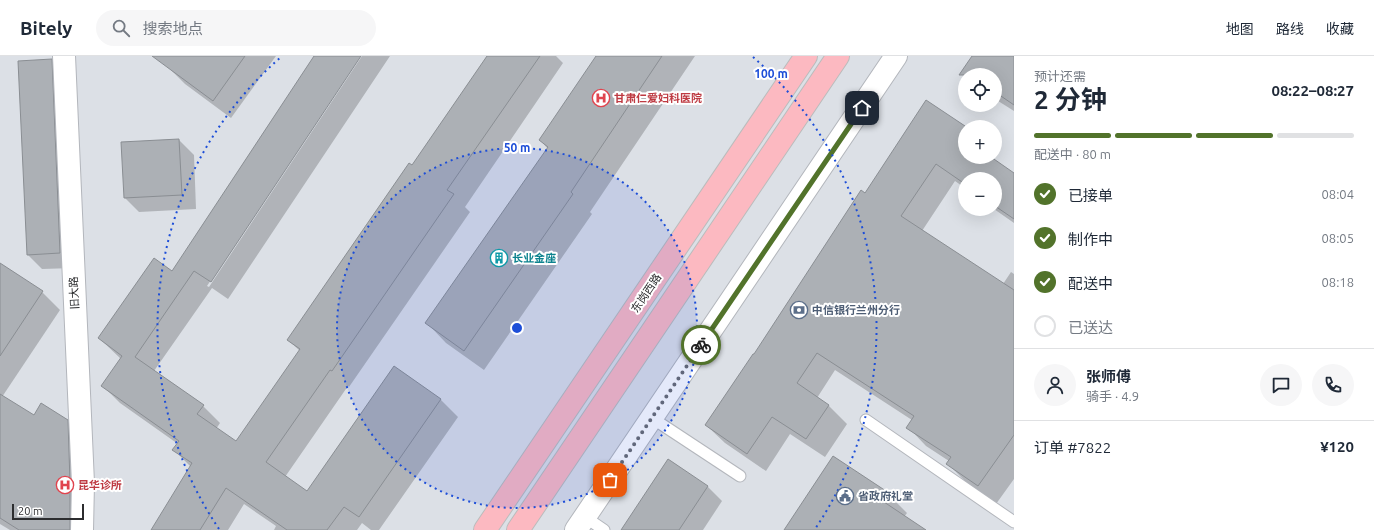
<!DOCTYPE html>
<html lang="zh">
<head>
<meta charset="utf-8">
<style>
	:root { --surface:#fff; --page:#f6f6f7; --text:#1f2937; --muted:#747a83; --line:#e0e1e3; --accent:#52732b }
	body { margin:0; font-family:Ubuntu,"Noto Sans SC",sans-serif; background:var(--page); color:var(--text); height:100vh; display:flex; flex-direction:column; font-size:15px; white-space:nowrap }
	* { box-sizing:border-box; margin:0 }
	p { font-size:13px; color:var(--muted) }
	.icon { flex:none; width:22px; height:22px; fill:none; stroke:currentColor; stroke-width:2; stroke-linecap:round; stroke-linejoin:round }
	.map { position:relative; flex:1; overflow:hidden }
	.sheet { display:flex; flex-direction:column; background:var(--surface); width:360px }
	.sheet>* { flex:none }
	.controls { position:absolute; left:958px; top:12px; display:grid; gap:8px }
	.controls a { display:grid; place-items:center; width:44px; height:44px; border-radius:50%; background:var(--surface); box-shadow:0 4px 16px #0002; font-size:20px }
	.scale { position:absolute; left:12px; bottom:10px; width:72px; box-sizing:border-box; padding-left:4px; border:2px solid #2c2d2f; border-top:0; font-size:11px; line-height:14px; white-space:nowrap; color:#2c2d2f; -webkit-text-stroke:3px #fff; paint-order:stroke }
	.pin { position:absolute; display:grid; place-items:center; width:34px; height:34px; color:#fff; margin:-17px; border-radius:8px; box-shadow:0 2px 6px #0006 }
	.courier { position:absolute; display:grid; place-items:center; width:40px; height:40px; margin:-20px; border:3px solid #52732b; border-radius:50%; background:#fff; color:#222; box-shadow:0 1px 5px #0007 }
	.head em { font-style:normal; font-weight:700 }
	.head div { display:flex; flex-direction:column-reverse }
	.head { display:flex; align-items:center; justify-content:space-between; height:68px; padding:0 20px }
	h1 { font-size:26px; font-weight:700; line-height:30px }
	.bar { display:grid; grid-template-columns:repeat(4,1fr); gap:6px 4px; align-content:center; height:48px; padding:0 20px }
	.bar i { height:5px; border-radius:3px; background:var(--line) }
	.bar .current { background:var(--accent) }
	.bar p { grid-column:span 4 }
	.line { display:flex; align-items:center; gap:10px; padding:0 20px; border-top:1px solid var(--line) }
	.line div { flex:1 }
	.round { display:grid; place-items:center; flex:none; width:42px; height:42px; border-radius:21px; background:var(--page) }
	ol { padding:0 20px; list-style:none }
	li { display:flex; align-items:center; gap:12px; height:44px }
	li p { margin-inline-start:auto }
	li .icon { padding:4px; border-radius:50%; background:var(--accent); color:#fff; stroke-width:4 }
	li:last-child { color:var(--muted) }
	li i { width:22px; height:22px; border:2px solid var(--line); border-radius:50% }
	header { display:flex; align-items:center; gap:24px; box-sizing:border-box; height:56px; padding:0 20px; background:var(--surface); border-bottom:1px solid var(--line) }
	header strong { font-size:19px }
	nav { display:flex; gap:22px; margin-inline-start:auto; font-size:14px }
	.search { width:280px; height:36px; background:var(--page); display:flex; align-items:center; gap:10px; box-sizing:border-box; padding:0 14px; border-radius:22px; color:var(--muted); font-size:15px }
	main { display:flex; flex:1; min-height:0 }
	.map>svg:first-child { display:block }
	.shadow { fill:#0003 }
	.building { fill:#acb0b5; stroke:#8a8e93 }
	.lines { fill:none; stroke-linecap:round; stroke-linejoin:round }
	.lane-casing { stroke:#b3b6bc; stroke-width:13 }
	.street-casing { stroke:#b3b6bc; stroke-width:24 }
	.secondary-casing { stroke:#b3b6bc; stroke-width:24 }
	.primary-casing { stroke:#bbbcbc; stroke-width:24 }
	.lane { stroke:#fff; stroke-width:11 }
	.street { stroke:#fff; stroke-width:22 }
	.secondary { stroke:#fff; stroke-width:22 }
	.primary { stroke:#fcb9c1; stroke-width:22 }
	.done { stroke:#6a6c6f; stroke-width:4; stroke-dasharray:0 7.2 }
	.route { stroke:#52732b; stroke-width:5 }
	.ring { fill:none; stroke:#1d4ed8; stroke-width:2; stroke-dasharray:2 4 }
	.labels { text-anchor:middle; stroke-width:4; stroke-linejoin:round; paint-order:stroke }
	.health-label { font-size:11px; font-weight:bold; fill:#be3a42; stroke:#fff; text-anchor:start }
	.culture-label { font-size:11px; font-weight:bold; fill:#0d838f; stroke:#fff; text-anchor:start }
	.street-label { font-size:11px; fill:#2c2d2f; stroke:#fff }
	.service-label { font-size:11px; font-weight:bold; fill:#4e5e75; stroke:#fff; text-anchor:start }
	.centre { fill:#1d4ed8; stroke:#fff; stroke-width:2 }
	.ring-label { font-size:12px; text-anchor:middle; font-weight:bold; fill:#1d4ed8; stroke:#fff; stroke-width:4; stroke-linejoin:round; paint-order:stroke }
</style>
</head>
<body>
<header>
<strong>Bitely</strong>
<div class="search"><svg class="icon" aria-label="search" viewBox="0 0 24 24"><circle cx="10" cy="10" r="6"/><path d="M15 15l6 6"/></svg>搜索地点</div>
<nav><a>地图</a><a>路线</a><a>收藏</a></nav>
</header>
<main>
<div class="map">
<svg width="1014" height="474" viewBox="0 0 1014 474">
	<rect width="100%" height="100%" fill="#dce0e6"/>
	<g class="shadow">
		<polygon points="175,0 276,0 231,62 185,28 168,11"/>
		<polygon points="316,0 360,0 207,230 209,231 362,0 390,0 228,243 212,232 154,315 203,350 220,367 216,373 237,387 300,295 288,284 412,110 488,0 556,0 563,7 465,151 470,156 349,331 348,330 285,421 307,437 394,312 441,344 458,361 379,474 371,474 362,467 357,474 274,474 276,470 244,448 228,474 152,474 191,411 174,394 178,388 120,347 103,330 121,303 99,282 172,216"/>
		<polygon points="597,0 695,0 590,156 592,158 484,314 446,287 427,267 548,93 540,84"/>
		<polygon points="973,0 1014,0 1014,55 995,43 995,19 968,19"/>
		<polygon points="51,4 66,19 74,212 42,213 28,199"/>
		<polygon points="965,73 965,101 989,101 1014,119 1014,167 994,153 995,153 995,123 965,123 965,132 955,125 922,175 1003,228 1011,216 1014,218 1014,423 996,448 966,426 948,408 949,405 926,390 908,371 912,364 835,314 817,342 828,349 847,368 825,401 790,378 766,415 725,387 706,369 865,138"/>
		<polygon points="179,84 194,99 196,153 139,156 125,142"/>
		<polygon points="0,208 42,236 60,254 0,344"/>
		<polygon points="34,360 67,365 85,382 87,474 10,474 0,468 0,366"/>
		<polygon points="834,401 886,436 907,457 904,461 924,474 786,474"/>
		<polygon points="707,430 722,445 703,474 630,474"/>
	</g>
	<g class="building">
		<polygon points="152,0 245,0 213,45"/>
		<polygon points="314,0 361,0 211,226 194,215 135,301 204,349 197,358 236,385 300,293 287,284 409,107 412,109 487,0 540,0 447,134 454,138 332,315 330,314 266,406 307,435 394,310 441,343 359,461 344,451 327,474 287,474 226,432 200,474 151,474 192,407 172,394 179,385 101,330 122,300 98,282 154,202 172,215"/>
		<polygon points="596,0 662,0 571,136 573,138 464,295 425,267 548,91 539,84"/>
		<polygon points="972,0 1014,0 1014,49 995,36 995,19 959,19"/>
		<polygon points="52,3 60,197 27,199 18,5"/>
		<polygon points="926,44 965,70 965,101 991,101 1014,117 1014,163 995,150 995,123 965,123 965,128 936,108 901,160 1014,234 1014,379 978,430 946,408 951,401 906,372 914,360 817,297 797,327 829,349 806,383 772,361 747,398 705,369 753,298 754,298 861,134 865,137"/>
		<polygon points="179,83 182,139 124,142 121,86"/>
		<polygon points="0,207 43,235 0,300"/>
		<polygon points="0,338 34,359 41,347 68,364 70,427 70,474 19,474 0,462"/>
		<polygon points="833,400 886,435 881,444 926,474 784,474"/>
		<polygon points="668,403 708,430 679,474 621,474"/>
	</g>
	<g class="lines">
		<defs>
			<g id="lane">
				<polyline points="652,362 740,420"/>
				<polyline points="866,364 1014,466"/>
				<polyline points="585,461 604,474"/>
			</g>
			<polyline id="street" points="64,0 83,427 82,474"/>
			<polyline id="secondary" points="576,474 896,0"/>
			<g id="primary">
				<polyline points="485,474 806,0"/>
				<polyline points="518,474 838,0"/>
			</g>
		</defs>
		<use href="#lane" class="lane-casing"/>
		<use href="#street" class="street-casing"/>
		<use href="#secondary" class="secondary-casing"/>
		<use href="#primary" class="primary-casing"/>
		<use href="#lane" class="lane"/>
		<use href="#street" class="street"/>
		<use href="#secondary" class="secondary"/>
		<use href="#primary" class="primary"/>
	</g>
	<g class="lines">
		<polyline class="done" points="610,424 701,289"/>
		<polyline class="route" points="701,289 862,52"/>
	</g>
	<circle cx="517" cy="272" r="180" fill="#1d4ed8" fill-opacity=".12"/>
	<g class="ring">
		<circle cx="517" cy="272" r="180"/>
		<path d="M219 473A359 359 0 0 1 281 1M753 1A359 359 0 0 1 815 473"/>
	</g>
	<defs>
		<symbol id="hospital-ring" viewBox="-11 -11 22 22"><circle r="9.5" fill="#fff" stroke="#e0444e" stroke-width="1.5"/><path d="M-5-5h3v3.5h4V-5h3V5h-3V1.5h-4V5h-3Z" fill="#e0444e"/></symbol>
		<symbol id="building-ring" viewBox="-11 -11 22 22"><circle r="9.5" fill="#fff" stroke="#0f9aa8" stroke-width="1.5"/><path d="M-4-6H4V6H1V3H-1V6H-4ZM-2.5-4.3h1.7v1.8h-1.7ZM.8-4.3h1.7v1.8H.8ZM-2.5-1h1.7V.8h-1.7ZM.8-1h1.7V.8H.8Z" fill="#0f9aa8"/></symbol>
		<symbol id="bank-ring" viewBox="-11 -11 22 22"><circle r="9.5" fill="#fff" stroke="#5c6f8a" stroke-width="1.5"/><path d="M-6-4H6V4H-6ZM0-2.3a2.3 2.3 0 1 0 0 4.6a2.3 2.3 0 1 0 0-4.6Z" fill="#5c6f8a"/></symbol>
		<symbol id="civic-ring" viewBox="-11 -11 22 22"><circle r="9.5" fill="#fff" stroke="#5c6f8a" stroke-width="1.5"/><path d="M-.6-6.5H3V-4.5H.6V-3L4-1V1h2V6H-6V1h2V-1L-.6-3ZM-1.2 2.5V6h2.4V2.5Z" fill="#5c6f8a"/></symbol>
	</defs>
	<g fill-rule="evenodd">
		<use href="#hospital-ring" x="591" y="32" width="20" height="20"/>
		<use href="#building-ring" x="489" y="192" width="20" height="20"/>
		<use href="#bank-ring" x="789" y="244" width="20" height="20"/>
		<use href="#hospital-ring" x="55" y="419" width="20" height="20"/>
		<use href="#civic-ring" x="835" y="430" width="20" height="20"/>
	</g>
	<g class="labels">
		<g class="health-label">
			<text x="614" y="46">甘肃仁爱妇科医院</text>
			<text x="78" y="433">昆华诊所</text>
		</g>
		<g class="culture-label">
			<text x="512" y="206">长业金座</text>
		</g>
		<g class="street-label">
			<text transform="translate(74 237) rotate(-93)" y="4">旧大路</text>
			<text transform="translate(646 237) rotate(-56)" y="4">东岗西路</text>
		</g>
		<g class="service-label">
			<text x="812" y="258">中信银行兰州分行</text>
			<text x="858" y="444">省政府礼堂</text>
		</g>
	</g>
	<circle cx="517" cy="272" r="6" class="centre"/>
	<g class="ring-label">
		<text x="771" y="22">100 m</text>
		<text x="517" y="96">50 m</text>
	</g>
</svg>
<div class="controls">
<a><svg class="icon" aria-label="locate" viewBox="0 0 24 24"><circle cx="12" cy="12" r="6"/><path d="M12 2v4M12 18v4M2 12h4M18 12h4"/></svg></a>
<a>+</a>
<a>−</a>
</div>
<div class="scale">20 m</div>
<div class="pin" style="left:610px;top:424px;background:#ea580c"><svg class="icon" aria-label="bag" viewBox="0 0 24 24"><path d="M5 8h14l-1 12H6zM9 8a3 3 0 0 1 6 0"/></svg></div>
<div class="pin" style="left:862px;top:52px;background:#1f2937"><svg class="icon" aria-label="home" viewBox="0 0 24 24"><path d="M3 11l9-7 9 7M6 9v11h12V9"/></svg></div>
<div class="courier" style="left:701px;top:289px"><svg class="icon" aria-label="bike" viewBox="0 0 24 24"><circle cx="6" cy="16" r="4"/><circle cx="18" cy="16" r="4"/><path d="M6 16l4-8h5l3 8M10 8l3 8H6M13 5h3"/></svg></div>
</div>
<section class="sheet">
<div class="head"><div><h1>2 分钟</h1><p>预计还需</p></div><em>08:22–08:27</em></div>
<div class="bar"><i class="current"></i><i class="current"></i><i class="current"></i><i></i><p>配送中 · 80 m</p></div>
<ol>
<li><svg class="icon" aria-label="check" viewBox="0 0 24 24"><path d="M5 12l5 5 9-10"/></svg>已接单<p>08:04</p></li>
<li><svg class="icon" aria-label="check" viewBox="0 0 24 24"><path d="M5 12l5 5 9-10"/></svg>制作中<p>08:05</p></li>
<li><svg class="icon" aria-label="check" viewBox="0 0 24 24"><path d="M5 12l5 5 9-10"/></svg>配送中<p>08:18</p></li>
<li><i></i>已送达</li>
</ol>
<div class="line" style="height:72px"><a class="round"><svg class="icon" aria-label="person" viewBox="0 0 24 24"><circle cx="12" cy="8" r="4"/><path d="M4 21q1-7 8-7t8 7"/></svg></a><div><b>张师傅</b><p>骑手 · 4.9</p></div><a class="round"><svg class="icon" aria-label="chat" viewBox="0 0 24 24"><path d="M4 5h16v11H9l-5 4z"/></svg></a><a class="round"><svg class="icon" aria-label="phone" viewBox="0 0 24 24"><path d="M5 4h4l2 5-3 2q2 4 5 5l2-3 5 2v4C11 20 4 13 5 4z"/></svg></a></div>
<div class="line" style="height:52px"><div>订单 #7822</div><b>¥120</b></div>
</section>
</main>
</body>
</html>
